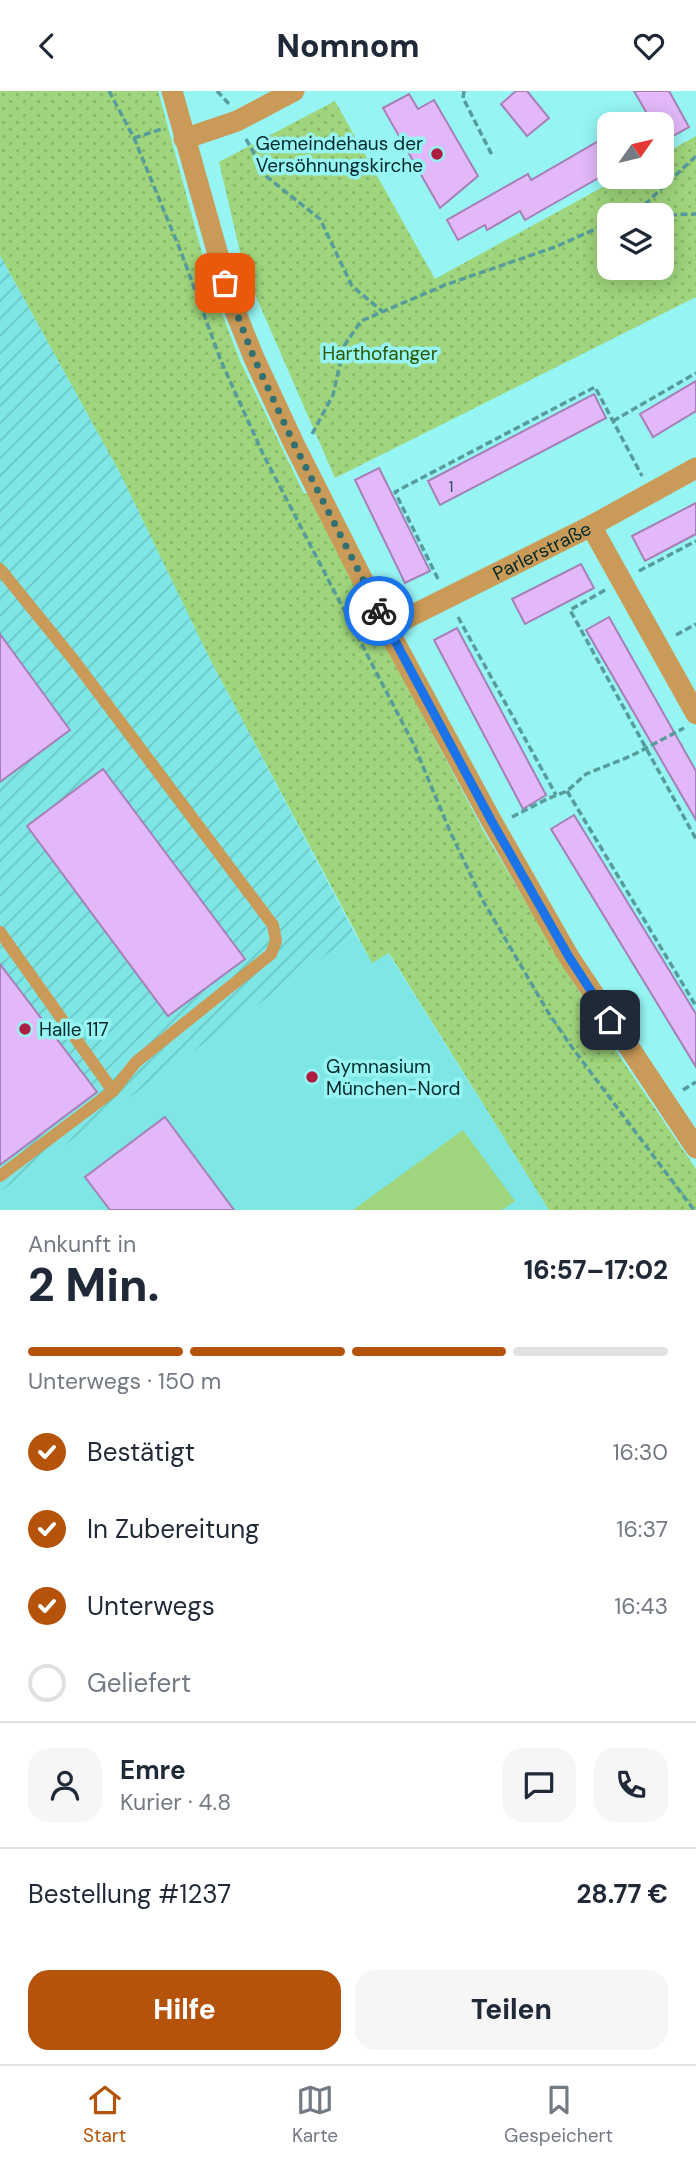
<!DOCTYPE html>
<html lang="de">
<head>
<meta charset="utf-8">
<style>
	:root { --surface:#fff; --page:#f6f6f7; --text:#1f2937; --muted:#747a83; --line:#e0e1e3; --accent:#b45309 }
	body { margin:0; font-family:"DM Sans",sans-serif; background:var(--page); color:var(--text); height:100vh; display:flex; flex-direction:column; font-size:26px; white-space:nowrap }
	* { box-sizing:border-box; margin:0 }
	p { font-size:23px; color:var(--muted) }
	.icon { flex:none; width:38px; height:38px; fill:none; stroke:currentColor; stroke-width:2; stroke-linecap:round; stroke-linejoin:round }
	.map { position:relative; height:1119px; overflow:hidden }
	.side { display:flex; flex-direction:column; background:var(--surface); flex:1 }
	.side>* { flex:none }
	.needle { width:46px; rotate:56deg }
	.buttons { position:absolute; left:597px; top:21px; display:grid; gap:14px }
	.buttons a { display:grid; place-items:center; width:77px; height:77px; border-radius:14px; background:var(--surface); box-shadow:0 4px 18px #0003; font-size:35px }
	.pin { position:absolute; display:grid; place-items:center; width:60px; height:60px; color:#fff; margin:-30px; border-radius:14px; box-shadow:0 4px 10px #0006 }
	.courier { position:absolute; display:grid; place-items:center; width:70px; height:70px; margin:-35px; border:5px solid #1a73e8; border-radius:50%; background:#fff; color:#222; box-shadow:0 2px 9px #0007 }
	.summary em { font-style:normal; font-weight:800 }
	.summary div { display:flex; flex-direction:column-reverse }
	.summary { display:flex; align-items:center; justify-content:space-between; height:119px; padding:0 28px }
	h1 { font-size:46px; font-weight:800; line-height:52px }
	.bar { display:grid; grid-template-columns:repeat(4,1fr); gap:10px 7px; align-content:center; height:84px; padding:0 28px }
	.bar i { height:9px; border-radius:5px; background:var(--line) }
	.bar .current { background:var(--accent) }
	.bar p { grid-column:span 4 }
	.line { display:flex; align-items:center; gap:18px; padding:0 28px; border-top:2px solid var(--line) }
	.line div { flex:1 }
	.round { display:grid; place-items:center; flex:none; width:74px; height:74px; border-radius:21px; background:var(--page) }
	ol { padding:0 28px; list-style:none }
	li { display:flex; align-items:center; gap:21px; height:77px }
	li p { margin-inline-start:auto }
	li .icon { padding:7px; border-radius:50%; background:var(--accent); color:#fff; stroke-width:4 }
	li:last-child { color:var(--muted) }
	li i { width:38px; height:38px; border:4px solid var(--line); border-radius:50% }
	.action { display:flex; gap:14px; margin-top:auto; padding:14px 28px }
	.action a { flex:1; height:80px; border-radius:21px; background:var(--accent); color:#fff; font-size:28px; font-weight:800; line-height:80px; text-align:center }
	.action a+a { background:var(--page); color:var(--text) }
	header { display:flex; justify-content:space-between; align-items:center; height:91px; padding:0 28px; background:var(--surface); font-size:32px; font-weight:800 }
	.tab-bar { display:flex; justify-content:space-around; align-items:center; height:98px; border-top:2px solid var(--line); background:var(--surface); font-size:19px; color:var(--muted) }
	.tab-bar a { display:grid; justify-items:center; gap:4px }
	.tab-bar .current { color:var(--accent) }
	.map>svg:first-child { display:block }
	.built { fill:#7ee7e5 }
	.industrial { fill:url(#industrial-furrows) }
	.grass { fill:#9fd57c }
	.park { fill:url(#park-dots); fill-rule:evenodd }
	.building { fill:#e2b8f8; stroke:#a580b8; stroke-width:2 }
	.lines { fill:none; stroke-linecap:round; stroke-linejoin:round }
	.path { stroke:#559c9b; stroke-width:3.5; stroke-dasharray:7 3.5; stroke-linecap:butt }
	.lane { stroke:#ca9b58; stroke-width:12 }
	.street { stroke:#ca9b58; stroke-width:21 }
	.done { stroke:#34706f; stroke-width:7; stroke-dasharray:0 12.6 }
	.route { stroke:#1a73e8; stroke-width:9 }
	.poi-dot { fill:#b01d42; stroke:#96f5f3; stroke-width:2.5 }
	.labels { text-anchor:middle; stroke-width:7; stroke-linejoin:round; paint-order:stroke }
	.number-label { font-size:16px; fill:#384c5c }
	.poi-label { font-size:19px; fill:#002828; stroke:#96f5f3; text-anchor:start }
	.park-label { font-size:19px; fill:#2c5600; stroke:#96f5f3 }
	.street-label { font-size:19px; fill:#002828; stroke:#96f5f3 }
</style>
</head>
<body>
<header><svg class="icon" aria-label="back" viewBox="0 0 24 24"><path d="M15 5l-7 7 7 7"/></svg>Nomnom<svg class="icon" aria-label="heart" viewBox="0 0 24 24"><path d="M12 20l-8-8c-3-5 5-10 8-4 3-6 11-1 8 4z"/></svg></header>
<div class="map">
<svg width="696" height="1119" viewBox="0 0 696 1119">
	<defs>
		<pattern id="industrial-furrows" width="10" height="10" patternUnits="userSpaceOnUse" patternTransform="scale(1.75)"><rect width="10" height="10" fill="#7ee7e5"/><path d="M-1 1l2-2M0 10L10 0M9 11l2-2" fill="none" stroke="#6bc6c4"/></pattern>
		<pattern id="park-dots" width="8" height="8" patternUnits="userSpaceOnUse" patternTransform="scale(1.75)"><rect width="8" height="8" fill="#9fd57c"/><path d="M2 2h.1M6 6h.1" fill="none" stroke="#87b76b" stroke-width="1.8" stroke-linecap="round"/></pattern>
	</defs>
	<rect width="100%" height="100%" fill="#96f5f3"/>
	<polygon class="built" points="355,843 372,871 388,862 549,1119 0,1119 0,1101"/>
	<polygon class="industrial" points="0,164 120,382 211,570 355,843 0,1101"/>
	<polygon class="grass" points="463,1039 515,1110 502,1119 353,1119"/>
	<g class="park">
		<polygon points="0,0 158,0 210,191 240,270 304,403 310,401 374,533 484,741 601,938 696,1078 696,1119 549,1119 389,862 372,872 211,570 120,382 0,164"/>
		<path d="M335,10l100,178 186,-102h41v-22l34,-19v161l-361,181 -91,-209 -25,-107zM662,124v53h-53v-53z"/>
	</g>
	<g class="building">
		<polygon points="516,0 527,0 549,27 527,45 501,13"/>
		<polygon points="634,0 669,0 689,36 662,51 662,33 653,33"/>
		<polygon points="409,3 418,18 434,9 478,85 440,117 383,17"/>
		<polygon points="609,44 609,81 525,129 520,120 487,139 485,134 458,149 447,129 528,83 531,89"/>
		<polygon points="696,290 696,320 653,346 640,323"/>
		<polygon points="594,303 606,327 440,414 428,390"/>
		<polygon points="379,377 430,480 405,492 355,389"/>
		<polygon points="696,412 696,443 645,470 632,445"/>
		<polygon points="581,473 594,497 525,533 512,508"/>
		<polygon points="609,526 696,680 696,729 586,539"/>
		<polygon points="457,537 546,704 523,718 434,549"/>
		<polygon points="0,543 70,639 0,691"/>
		<polygon points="103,678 245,868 168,925 27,735"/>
		<polygon points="574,724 696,923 696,976 551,738"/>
		<polygon points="0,873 97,1001 0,1074"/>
		<polygon points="165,1026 234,1119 110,1119 85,1086"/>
	</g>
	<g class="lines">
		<g class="path">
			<polyline points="109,0 134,47 181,161 221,270 263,363 414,654 449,738 482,808 548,921 571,955 694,1119"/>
			<polyline points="217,0 229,13"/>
			<polyline points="464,0 463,7 493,66"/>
			<polyline points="134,47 162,38"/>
			<polyline points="246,48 267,86 320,128 352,195 383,221"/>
			<polyline points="639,119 667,124 696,123"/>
			<polyline points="627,124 639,119 696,65"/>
			<polyline points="613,330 696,282"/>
			<polyline points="312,343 333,304 344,255 361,230 445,194 555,156 609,132"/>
			<polyline points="639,480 696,450"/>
			<polyline points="438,488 395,401 595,296 642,385"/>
			<polyline points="605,499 570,519 696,748"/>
			<polyline points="458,526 556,704"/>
			<polyline points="676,544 696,533"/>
			<polyline points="567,700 696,915"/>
			<polyline points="512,726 547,708 567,700 586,683 631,665 684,637"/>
			<polyline points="683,999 696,991"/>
		</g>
		<g class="lane">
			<polyline points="0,478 73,568 273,834 276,850 271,863 136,971 113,1000 0,1085"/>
			<polyline points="0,841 113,1000"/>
		</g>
		<g class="street">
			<polyline points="172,0 231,210 254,267 294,353 387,537 491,729 569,866 696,1057"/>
			<polyline points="184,48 237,30 294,0"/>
			<polyline points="591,435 696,623"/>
			<path id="s1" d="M387,537l204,-102 105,-58"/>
		</g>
	</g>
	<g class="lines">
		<polyline class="done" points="225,192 254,267 294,353 379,520"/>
		<polyline class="route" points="379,520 491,729 569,866 610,929"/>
	</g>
	<g class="poi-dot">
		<circle cx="437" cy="63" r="7"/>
		<circle cx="25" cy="938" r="7"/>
		<circle cx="312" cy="986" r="7"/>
	</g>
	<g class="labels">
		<g class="number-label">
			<text x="451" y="401">1</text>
		</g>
		<g class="poi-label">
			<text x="423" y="59" text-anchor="end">Gemeindehaus der<tspan x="423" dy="22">Versöhnungskirche</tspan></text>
			<text x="39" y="945">Halle 117</text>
			<text x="326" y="982">Gymnasium<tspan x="326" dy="22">München-Nord</tspan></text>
		</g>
		<g class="park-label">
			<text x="380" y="269">Harthofanger</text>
		</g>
		<g class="street-label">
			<text dy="7" stroke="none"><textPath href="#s1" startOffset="173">Parlerstraße</textPath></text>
		</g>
	</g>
</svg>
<div class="buttons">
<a><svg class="needle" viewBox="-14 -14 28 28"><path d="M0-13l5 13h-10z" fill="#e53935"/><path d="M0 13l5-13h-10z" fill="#747a83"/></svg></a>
<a><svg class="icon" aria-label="layers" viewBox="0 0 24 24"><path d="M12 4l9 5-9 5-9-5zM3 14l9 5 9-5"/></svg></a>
</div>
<div class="pin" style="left:225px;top:192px;background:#ea580c"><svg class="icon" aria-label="bag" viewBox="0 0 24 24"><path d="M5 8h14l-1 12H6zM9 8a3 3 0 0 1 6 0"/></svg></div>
<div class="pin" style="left:610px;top:929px;background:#1f2937"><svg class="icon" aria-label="home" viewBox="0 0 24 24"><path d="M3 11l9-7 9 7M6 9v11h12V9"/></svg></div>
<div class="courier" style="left:379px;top:520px"><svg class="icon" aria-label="bike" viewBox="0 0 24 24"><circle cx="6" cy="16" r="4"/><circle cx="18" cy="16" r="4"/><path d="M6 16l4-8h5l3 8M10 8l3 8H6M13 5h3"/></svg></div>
</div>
<section class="side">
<div class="summary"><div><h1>2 Min.</h1><p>Ankunft in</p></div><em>16:57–17:02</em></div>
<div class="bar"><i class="current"></i><i class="current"></i><i class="current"></i><i></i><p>Unterwegs · 150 m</p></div>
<ol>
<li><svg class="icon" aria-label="check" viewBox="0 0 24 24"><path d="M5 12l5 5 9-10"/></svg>Bestätigt<p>16:30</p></li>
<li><svg class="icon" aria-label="check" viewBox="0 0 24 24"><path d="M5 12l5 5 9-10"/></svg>In Zubereitung<p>16:37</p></li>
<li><svg class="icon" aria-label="check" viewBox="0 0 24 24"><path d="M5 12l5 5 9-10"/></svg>Unterwegs<p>16:43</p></li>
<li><i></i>Geliefert</li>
</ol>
<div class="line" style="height:126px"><a class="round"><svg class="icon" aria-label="person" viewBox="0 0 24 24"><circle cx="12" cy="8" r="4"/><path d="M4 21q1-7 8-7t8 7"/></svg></a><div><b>Emre</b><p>Kurier · 4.8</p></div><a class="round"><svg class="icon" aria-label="chat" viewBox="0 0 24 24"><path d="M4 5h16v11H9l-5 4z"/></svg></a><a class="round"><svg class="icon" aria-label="phone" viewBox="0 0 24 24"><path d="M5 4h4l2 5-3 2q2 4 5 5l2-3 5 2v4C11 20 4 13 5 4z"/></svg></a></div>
<div class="line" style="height:91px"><div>Bestellung #1237</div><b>28.77 €</b></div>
<div class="action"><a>Hilfe</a><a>Teilen</a></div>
</section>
<nav class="tab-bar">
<a class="current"><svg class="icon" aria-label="home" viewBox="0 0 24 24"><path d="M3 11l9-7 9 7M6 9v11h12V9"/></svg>Start</a>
<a><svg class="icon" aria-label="map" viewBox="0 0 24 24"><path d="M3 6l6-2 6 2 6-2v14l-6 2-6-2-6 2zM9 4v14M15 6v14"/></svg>Karte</a>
<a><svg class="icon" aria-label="saved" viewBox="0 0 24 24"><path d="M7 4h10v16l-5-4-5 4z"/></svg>Gespeichert</a>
</nav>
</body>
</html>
